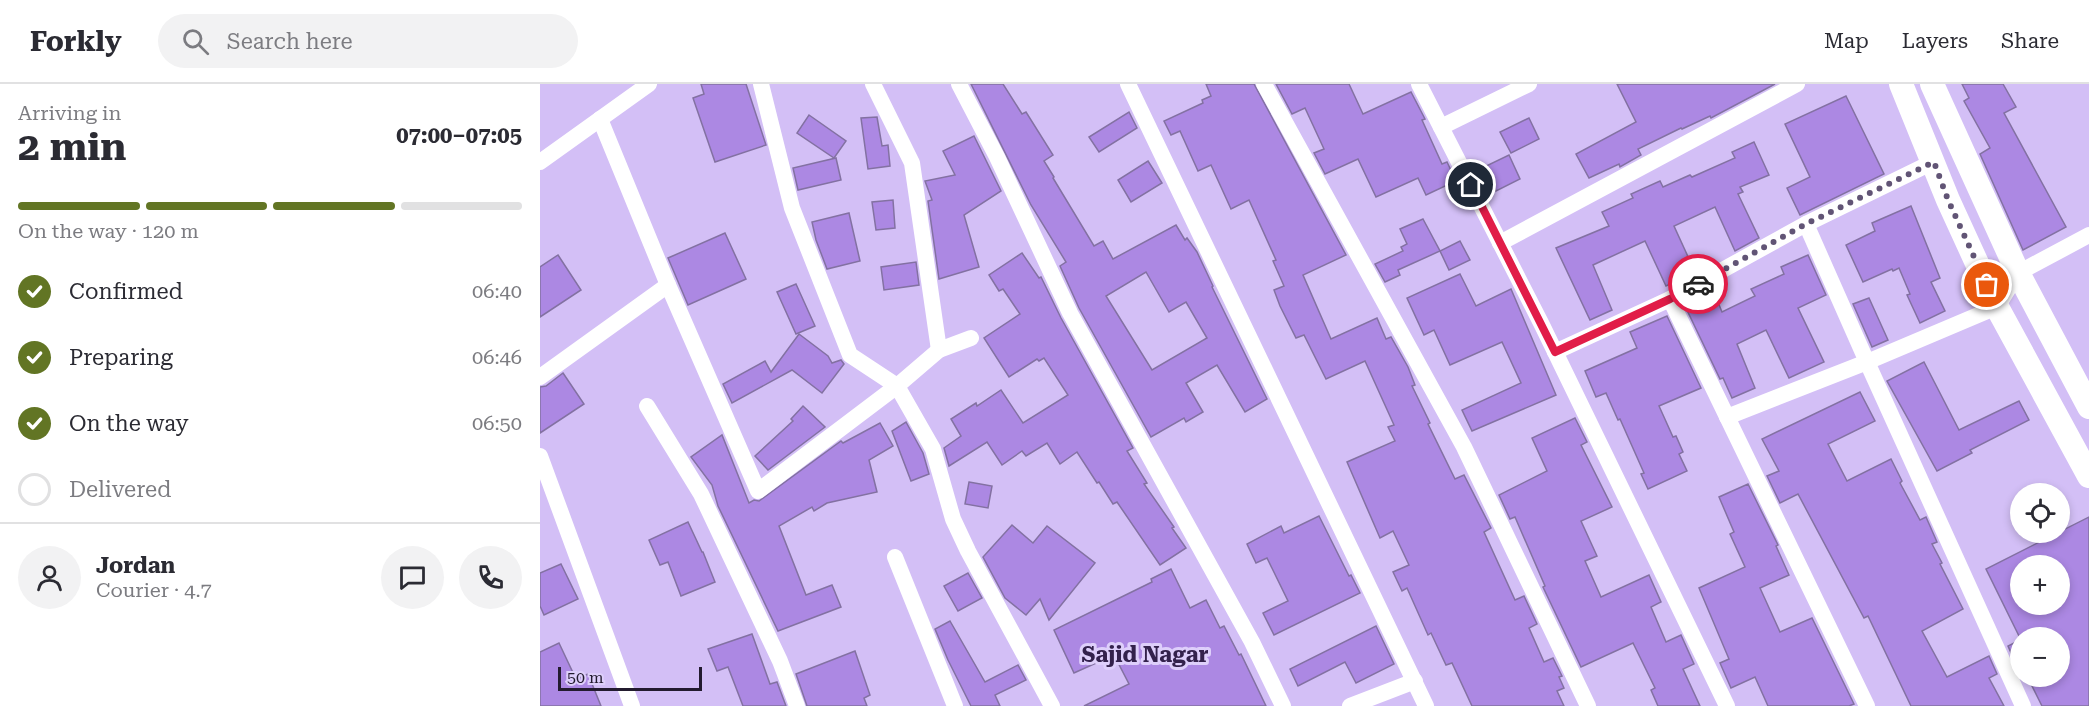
<!DOCTYPE html>
<html lang="en">
<head>
<meta charset="utf-8">
<style>
	:root { --surface:#fff; --page:#f2f2f3; --text:#2b2b33; --muted:#7c7c81; --line:#e1e1e2; --accent:#627524 }
	body { margin:0; font-family:"Roboto Serif",serif; background:var(--page); color:var(--text); height:100vh; display:flex; flex-direction:column; font-size:22px; white-space:nowrap }
	* { box-sizing:border-box; margin:0 }
	p { font-size:20px; color:var(--muted) }
	.icon { flex:none; width:33px; height:33px; fill:none; stroke:currentColor; stroke-width:2; stroke-linecap:round; stroke-linejoin:round }
	.map { position:relative; flex:1; overflow:hidden }
	.details { display:flex; flex-direction:column; background:var(--surface); width:540px }
	.details>* { flex:none }
	.fabs { position:absolute; left:1470px; top:399px; display:grid; gap:12px }
	.fabs a { display:grid; place-items:center; width:60px; height:60px; border-radius:50%; background:var(--surface); box-shadow:0 3px 9px #0003; font-size:30px }
	.scale { position:absolute; left:18px; bottom:15px; width:144px; box-sizing:border-box; padding-left:6px; border:3px solid #231b2f; border-top:0; font-size:16px; line-height:21px; white-space:nowrap; color:#231b2f; -webkit-text-stroke:4px #decffb; paint-order:stroke }
	.pin { position:absolute; display:grid; place-items:center; width:51px; height:51px; color:#fff; margin:-26px; border:3px solid #fff; border-radius:50%; box-shadow:0 2px 6px #0007 }
	.courier { position:absolute; display:grid; place-items:center; width:60px; height:60px; margin:-30px; border:4px solid #e11d48; border-radius:50%; background:#fff; color:#222; box-shadow:0 2px 8px #0007 }
	.headline em { font-style:normal; font-weight:700 }
	.headline div { display:flex; flex-direction:column-reverse }
	.headline { display:flex; align-items:center; justify-content:space-between; height:102px; padding:0 18px }
	h1 { font-size:39px; font-weight:700; line-height:45px }
	.bar { display:grid; grid-template-columns:repeat(4,1fr); gap:9px 6px; align-content:center; height:72px; padding:0 18px }
	.bar i { height:8px; border-radius:4px; background:var(--line) }
	.bar .on { background:var(--accent) }
	.bar p { grid-column:span 4 }
	.line { display:flex; align-items:center; gap:15px; padding:0 18px; border-top:2px solid var(--line) }
	.line div { flex:1 }
	.round { display:grid; place-items:center; flex:none; width:63px; height:63px; border-radius:32px; background:var(--page) }
	ol { padding:0 18px; list-style:none }
	li { display:flex; align-items:center; gap:18px; height:66px }
	li p { margin-inline-start:auto }
	li .icon { padding:6px; border-radius:50%; background:var(--accent); color:#fff; stroke-width:4 }
	li:last-child { color:var(--muted) }
	li i { width:33px; height:33px; border:3px solid var(--line); border-radius:50% }
	header { display:flex; align-items:center; gap:36px; box-sizing:border-box; height:84px; padding:0 30px; background:var(--surface); border-bottom:2px solid var(--line) }
	header strong { font-size:28px }
	nav { display:flex; gap:33px; margin-inline-start:auto; font-size:21px }
	.search { width:420px; height:54px; background:var(--page); display:flex; align-items:center; gap:15px; box-sizing:border-box; padding:0 21px; border-radius:33px; color:var(--muted); font-size:22px }
	main { display:flex; flex:1; min-height:0 }
	.map>svg:first-child { display:block }
	.building { fill:#ac88e3; stroke:#8371a2; stroke-width:1.5; fill-rule:evenodd }
	.lines { fill:none; stroke-linecap:round; stroke-linejoin:round }
	.street { stroke:#fff; stroke-width:16 }
	.secondary { stroke:#fff; stroke-width:24 }
	.done { stroke:#615475; stroke-width:6; stroke-dasharray:0 10.8 }
	.route { stroke:#e11d48; stroke-width:8 }
	.labels { text-anchor:middle; stroke-width:6; stroke-linejoin:round; paint-order:stroke }
	.neighbourhood-label { font-size:22px; font-weight:bold; fill:#33214c; stroke:#decffb }
</style>
</head>
<body>
<header>
<strong>Forkly</strong>
<div class="search"><svg class="icon" aria-label="search" viewBox="0 0 24 24"><circle cx="10" cy="10" r="6"/><path d="M15 15l6 6"/></svg>Search here</div>
<nav><a>Map</a><a>Layers</a><a>Share</a></nav>
</header>
<main>
<section class="details">
<div class="headline"><div><h1>2 min</h1><p>Arriving in</p></div><em>07:00–07:05</em></div>
<div class="bar"><i class="on"></i><i class="on"></i><i class="on"></i><i></i><p>On the way · 120 m</p></div>
<ol>
<li><svg class="icon" aria-label="check" viewBox="0 0 24 24"><path d="M5 12l5 5 9-10"/></svg>Confirmed<p>06:40</p></li>
<li><svg class="icon" aria-label="check" viewBox="0 0 24 24"><path d="M5 12l5 5 9-10"/></svg>Preparing<p>06:46</p></li>
<li><svg class="icon" aria-label="check" viewBox="0 0 24 24"><path d="M5 12l5 5 9-10"/></svg>On the way<p>06:50</p></li>
<li><i></i>Delivered</li>
</ol>
<div class="line" style="height:108px"><a class="round"><svg class="icon" aria-label="person" viewBox="0 0 24 24"><circle cx="12" cy="8" r="4"/><path d="M4 21q1-7 8-7t8 7"/></svg></a><div><b>Jordan</b><p>Courier · 4.7</p></div><a class="round"><svg class="icon" aria-label="chat" viewBox="0 0 24 24"><path d="M4 5h16v11H9l-5 4z"/></svg></a><a class="round"><svg class="icon" aria-label="phone" viewBox="0 0 24 24"><path d="M5 4h4l2 5-3 2q2 4 5 5l2-3 5 2v4C11 20 4 13 5 4z"/></svg></a></div>
</section>
<div class="map">
<svg width="1549" height="622" viewBox="0 0 1549 622">
	<rect width="100%" height="100%" fill="#d3bff6"/>
	<g class="building">
		<polygon points="161,0 206,0 226,61 175,78 153,14 164,10"/>
		<path d="M431,0h32l19,30 4,-2 27,43 -9,6 10,16 -1,1 41,68 9,-5 10,18 63,-34 9,15 2,-2 10,14 16,34 -1,1 55,112 -22,13 -28,-47 -31,18 17,29 -17,10 -2,-4 -33,19 -72,-129 -19,-42 6,-4 -35,-57zM606,188l23,40 17,-10 21,36 -55,32 -46,-74z"/>
		<polygon points="666,0 714,0 806,171 763,191 791,255 837,234 846,255 851,253 868,283 875,301 872,302 890,339 888,340 915,395 924,391 951,444 944,448 975,516 984,512 997,540 989,544 1004,578 1013,574 1022,592 1019,593 1024,604 1017,607 1024,622 932,622 912,579 906,581 891,549 888,551 867,504 862,507 853,488 869,481 853,447 840,454 807,378 855,357 848,343 854,341 825,277 786,295 764,251 756,254 740,222 734,206 744,202 733,177 736,176 709,116 691,125 671,81 658,87 640,47 631,51 624,37 663,19 662,16 671,12"/>
		<polygon points="736,0 809,0 823,30 871,8 885,35 882,36 902,80 907,78 916,97 886,111 878,94 836,113 818,75 785,90 774,69 784,65 765,24 752,30"/>
		<polygon points="1077,0 1235,0 1171,34 1170,32 1142,45 1141,44 1098,65 1101,71 1080,83 1079,80 1049,94 1036,70 1096,38"/>
		<polygon points="1422,0 1463,0 1476,23 1464,29 1526,143 1483,166 1440,70 1450,64 1424,17 1429,14"/>
		<polygon points="1306,12 1344,90 1260,131 1247,104 1270,93 1245,40"/>
		<polygon points="589,28 597,44 559,68 549,53"/>
		<polygon points="269,31 306,57 294,74 257,49"/>
		<polygon points="337,33 342,62 348,61 350,82 328,85 321,34"/>
		<polygon points="989,34 999,55 971,69 960,48"/>
		<polygon points="434,52 461,107 424,131 439,183 399,195 388,117 392,116 385,97 415,91 403,67"/>
		<polygon points="1214,58 1229,91 1200,103 1203,108 1198,110 1219,154 1195,167 1175,123 1134,142 1155,188 1126,202 1105,157 1053,181 1072,226 1050,236 1016,164 1069,142 1062,128 1093,114 1091,110 1120,97 1123,103 1150,91 1152,93 1195,74 1192,68"/>
		<polygon points="969,71 980,95 956,107 944,83"/>
		<polygon points="296,74 301,96 258,106 253,84"/>
		<polygon points="608,77 622,99 591,118 578,96"/>
		<polygon points="353,116 355,144 336,146 332,118"/>
		<polygon points="1371,122 1400,194 1391,198 1405,227 1380,239 1367,211 1370,210 1359,184 1353,187 1352,185 1323,198 1306,161 1335,147 1332,139"/>
		<polygon points="309,129 320,177 287,185 276,156 272,138"/>
		<polygon points="883,135 900,167 858,186 860,191 845,198 835,180 863,167 861,163 867,160 860,145"/>
		<polygon points="185,149 206,195 148,221 128,174"/>
		<polygon points="920,157 930,176 909,186 900,167"/>
		<polygon points="482,169 499,194 501,193 521,234 593,364 587,367 607,399 604,400 634,443 632,444 646,464 620,481 577,418 573,420 559,398 557,399 537,368 520,380 507,359 486,372 482,367 462,381 447,358 409,382 404,364 421,352 411,335 436,319 437,322 461,306 483,339 528,311 504,274 499,277 497,275 469,293 444,254 480,230 463,205 459,207 449,191"/>
		<polygon points="18,171 41,206 0,233 0,183"/>
		<polygon points="1268,171 1286,211 1258,224 1284,278 1249,294 1226,246 1197,260 1215,304 1192,314 1183,294 1180,295 1146,224 1175,211 1182,228 1215,212 1211,205 1244,190 1241,183"/>
		<polygon points="376,178 379,201 344,206 341,183"/>
		<polygon points="920,190 936,222 971,205 1016,311 932,347 922,326 981,299 962,258 910,281 894,246 884,251 867,214"/>
		<polygon points="256,200 275,242 256,250 237,208"/>
		<polygon points="1329,214 1348,256 1332,263 1313,220"/>
		<polygon points="1127,232 1161,304 1119,322 1133,353 1136,352 1143,368 1139,370 1147,387 1108,405 1101,390 1104,389 1080,335 1078,336 1066,309 1056,313 1045,287 1097,264 1090,248"/>
		<polygon points="259,250 288,272 292,279 301,276 304,280 282,309 252,286 192,319 183,300 225,277 231,288"/>
		<polygon points="1384,278 1419,346 1479,317 1489,336 1430,366 1432,369 1397,387 1347,297"/>
		<polygon points="23,289 44,320 0,349 0,303 6,302"/>
		<polygon points="1320,308 1335,337 1288,360 1307,397 1351,375 1362,397 1360,399 1380,436 1386,433 1397,458 1392,460 1402,479 1400,480 1423,525 1382,547 1407,593 1449,572 1457,590 1449,594 1464,622 1371,622 1328,532 1324,534 1258,410 1240,419 1227,392 1239,387 1222,355"/>
		<polygon points="263,322 285,343 228,386 215,372 253,337 251,335"/>
		<polygon points="1035,334 1047,358 1041,361 1072,423 1041,437 1057,472 1045,477 1061,513 1109,491 1121,518 1111,523 1126,558 1141,551 1154,580 1143,585 1160,622 1118,622 1111,606 1115,604 1093,559 1041,583 1003,503 1005,502 975,433 970,435 959,411 1007,387 992,354"/>
		<polygon points="366,338 383,369 389,390 371,397 352,347"/>
		<polygon points="340,339 353,362 329,376 337,408 287,419 274,427 272,423 239,442 266,511 292,501 301,523 238,547 178,422 172,401 151,373 182,351 209,419 214,416 219,417 301,357 303,359"/>
		<polygon points="429,398 452,402 448,424 425,420"/>
		<polygon points="1208,400 1238,461 1236,462 1249,491 1220,504 1240,548 1272,534 1314,620 1309,622 1228,622 1215,593 1191,604 1180,579 1189,575 1159,504 1205,483 1190,450 1194,448 1179,413"/>
		<polygon points="779,432 809,492 811,491 820,509 734,551 723,529 748,517 727,474 716,479 707,460 741,442 744,449"/>
		<path d="M1549,433v189h-47l-15,-30h33v-38h-40l-34,-69zM1480,482h40v38h-40z"/>
		<polygon points="148,438 162,468 163,468 175,498 141,512 128,478 120,481 109,456"/>
		<polygon points="472,441 493,459 507,442 555,479 509,536 500,515 486,531 465,514 443,473"/>
		<polygon points="21,480 38,515 4,531 0,522 0,489"/>
		<polygon points="631,485 650,524 666,516 680,544 684,542 699,571 701,570 726,622 544,622 589,600 574,571 534,589 514,546 612,498 611,495"/>
		<polygon points="428,489 442,514 418,527 404,502"/>
		<polygon points="410,537 445,598 478,581 486,596 455,611 460,622 431,622 408,576 395,545"/>
		<polygon points="836,542 854,580 816,599 805,578 758,602 750,585"/>
		<polygon points="212,550 230,600 237,598 246,622 203,622 188,583 177,587 168,565"/>
		<polygon points="1480,556 1480,578 1476,580 1468,562"/>
		<polygon points="19,559 36,595 48,590 61,622 0,622 0,568"/>
		<polygon points="315,567 330,611 324,614 327,622 267,622 256,590"/>
	</g>
	<g class="lines">
		<g class="street">
			<polyline points="221,0 252,124 310,271 357,302 393,365 413,435 428,467 512,622"/>
			<polyline points="333,0 372,79 399,266"/>
			<polyline points="419,0 457,73 530,229 712,558 743,622"/>
			<polyline points="588,0 886,622"/>
			<polyline points="724,0 924,363 1048,622"/>
			<polyline points="879,0 1002,241 1187,622"/>
			<polyline points="60,35 128,201 218,407 357,302 399,266 431,254"/>
			<polyline points="901,43 989,0"/>
			<polyline points="0,78 109,0"/>
			<polyline points="1266,140 1327,278 1483,622"/>
			<polyline points="960,159 1257,0"/>
			<polyline points="1130,215 1327,622"/>
			<polyline points="1015,268 1130,215 1266,140 1393,78"/>
			<polyline points="0,293 128,201"/>
			<polyline points="107,322 161,410 240,577 257,622"/>
			<polyline points="1187,333 1327,278 1457,223 1478,189 1549,151"/>
			<polyline points="0,372 92,622"/>
			<polyline points="355,473 415,622"/>
			<polyline points="810,622 875,597"/>
		</g>
		<g class="secondary">
			<polyline points="1361,0 1408,116 1457,223 1549,392"/>
			<polyline points="1392,0 1478,189 1549,323"/>
		</g>
	</g>
	<g class="lines">
		<polyline class="done" points="1158,200 1266,140 1394,78 1408,116 1447,201"/>
		<polyline class="route" points="931,101 1015,268 1130,215 1158,200"/>
	</g>
	<g class="labels">
		<g class="neighbourhood-label">
			<text x="605" y="578">Sajid Nagar</text>
		</g>
	</g>
</svg>
<div class="fabs">
<a><svg class="icon" aria-label="locate" viewBox="0 0 24 24"><circle cx="12" cy="12" r="6"/><path d="M12 2v4M12 18v4M2 12h4M18 12h4"/></svg></a>
<a>+</a>
<a>−</a>
</div>
<div class="scale">50 m</div>
<div class="pin" style="left:1447px;top:201px;background:#ea580c"><svg class="icon" aria-label="bag" viewBox="0 0 24 24"><path d="M5 8h14l-1 12H6zM9 8a3 3 0 0 1 6 0"/></svg></div>
<div class="pin" style="left:931px;top:101px;background:#1f2937"><svg class="icon" aria-label="home" viewBox="0 0 24 24"><path d="M3 11l9-7 9 7M6 9v11h12V9"/></svg></div>
<div class="courier" style="left:1158px;top:200px"><svg class="icon" aria-label="car" viewBox="0 0 24 24"><path d="M5 17H2v-5l4-1 3-4h7l3 4 3 1v5h-3M9 17h6M6 11h13"/><circle cx="7" cy="17" r="2"/><circle cx="17" cy="17" r="2"/></svg></div>
</div>
</main>
</body>
</html>
